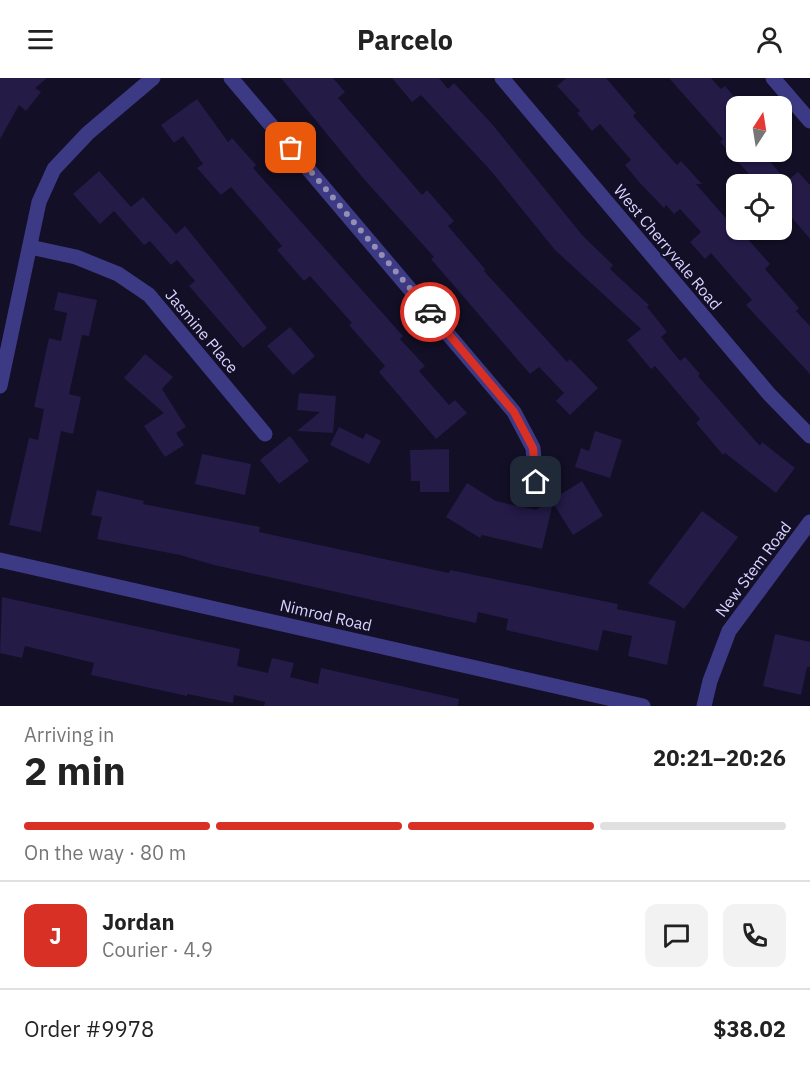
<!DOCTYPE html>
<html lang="en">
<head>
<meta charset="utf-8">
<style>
	:root { --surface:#fff; --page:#f2f2f2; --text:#222; --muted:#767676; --line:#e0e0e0; --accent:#d93025 }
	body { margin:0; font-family:"IBM Plex Sans",sans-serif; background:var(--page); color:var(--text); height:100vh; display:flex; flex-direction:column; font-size:22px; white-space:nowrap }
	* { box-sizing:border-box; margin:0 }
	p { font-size:20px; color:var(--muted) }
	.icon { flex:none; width:33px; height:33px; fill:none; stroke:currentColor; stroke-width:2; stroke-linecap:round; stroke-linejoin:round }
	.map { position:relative; height:628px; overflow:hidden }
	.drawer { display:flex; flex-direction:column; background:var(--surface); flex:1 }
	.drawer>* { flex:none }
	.needle { width:39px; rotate:12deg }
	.buttons { position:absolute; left:726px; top:18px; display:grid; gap:12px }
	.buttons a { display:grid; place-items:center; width:66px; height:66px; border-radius:12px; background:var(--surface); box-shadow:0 2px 4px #0004; font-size:30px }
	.pin { position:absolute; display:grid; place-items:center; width:51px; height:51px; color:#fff; margin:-26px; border-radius:12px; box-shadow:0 3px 9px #0006 }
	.courier { position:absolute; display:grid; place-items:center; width:60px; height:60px; margin:-30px; border:4px solid #d93025; border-radius:50%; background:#fff; color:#222; box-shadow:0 2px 8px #0007 }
	.overview em { font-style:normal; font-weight:700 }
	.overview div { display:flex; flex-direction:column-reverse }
	.overview { display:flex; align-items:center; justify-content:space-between; height:102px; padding:0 24px }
	h1 { font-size:39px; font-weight:700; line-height:45px }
	.bar { display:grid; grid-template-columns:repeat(4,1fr); gap:9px 6px; align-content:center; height:72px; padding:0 24px }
	.bar i { height:8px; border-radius:4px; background:var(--line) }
	.bar .active { background:var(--accent) }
	.bar p { grid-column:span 4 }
	.line { display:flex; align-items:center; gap:15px; padding:0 24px; border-top:2px solid var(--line) }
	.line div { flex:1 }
	.round { display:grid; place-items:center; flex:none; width:63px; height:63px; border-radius:12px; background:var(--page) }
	header { display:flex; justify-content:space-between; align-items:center; height:78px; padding:0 24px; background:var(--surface); font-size:27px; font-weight:700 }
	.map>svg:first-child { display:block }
	.building { fill:#241b47 }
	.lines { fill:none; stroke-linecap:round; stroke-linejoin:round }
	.minor { stroke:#3d3a85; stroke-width:15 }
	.done { stroke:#948fb3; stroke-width:6; stroke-dasharray:0 10.8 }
	.route { stroke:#d93025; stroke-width:8 }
	.labels { text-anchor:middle; stroke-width:4.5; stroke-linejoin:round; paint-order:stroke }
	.street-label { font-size:16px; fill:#d9d4ff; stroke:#130f26 }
</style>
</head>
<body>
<header><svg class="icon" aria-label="menu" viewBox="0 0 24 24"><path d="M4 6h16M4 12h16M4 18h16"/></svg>Parcelo<svg class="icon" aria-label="person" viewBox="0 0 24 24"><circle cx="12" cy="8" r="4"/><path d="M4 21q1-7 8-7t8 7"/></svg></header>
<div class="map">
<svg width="810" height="628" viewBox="0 0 810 628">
	<rect width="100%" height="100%" fill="#130f26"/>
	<g class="building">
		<polygon points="0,0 47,0 35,10 41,14 26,33 19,27 0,61"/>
		<polygon points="281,0 333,0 345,14 338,20 422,117 427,112 454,143 448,148 485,191 484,193 567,284 570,281 598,310 570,337 556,323 564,315 539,289 530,296 431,181 434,179 363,100"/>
		<polygon points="392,0 439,0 448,11 454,5 492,46 583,158 613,187 610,191 649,227 647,229 667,254 661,259 680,283 685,279 700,296 698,298 760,368 762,364 795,390 776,415 725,375 723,377 696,345 700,341 655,288 651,291 627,262 641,251 555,172 491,93 421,17 412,24"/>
		<polygon points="566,0 606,0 636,35 633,38 677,87 681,83 702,106 696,106 743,160 745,158 770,186 765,191 799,230 796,233 810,248 810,296 746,227 752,222 711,175 705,181 690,164 701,154 680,131 674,136 666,127 664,130 639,104 625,87 631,82 600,46 592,53 577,35 580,33 557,8"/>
		<polygon points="669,0 711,0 721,11 725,8 736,21 736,74 761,74 787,103 798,94 810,107 810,161 782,128 783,106 758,106 720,64 723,61"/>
		<polygon points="197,21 228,64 232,60 256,87 253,90 403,258 400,261 425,288 419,293 449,327 455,322 467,335 436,361 379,294 385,288 349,247 352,245 310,198 304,203 277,172 282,168 231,109 221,117 197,90 203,86 183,58 174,65 161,47"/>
		<polygon points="99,93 131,129 143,119 176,156 185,148 267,250 243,270 189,208 195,203 177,182 171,187 150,163 144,167 114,133 100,146 73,116"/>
		<polygon points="58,214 97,222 89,258 82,257 69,316 81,319 73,356 61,353 41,454 9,447 29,360 38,362 44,331 34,329 49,260 61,263 67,235 54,232"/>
		<polygon points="290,249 315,278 293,297 267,268"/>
		<polygon points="145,276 173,299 162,311 186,349 176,355 184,367 165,379 144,348 164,335 124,300"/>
		<polygon points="299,315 336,318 333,355 297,353 320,334 297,332"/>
		<polygon points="339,349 363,361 366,355 381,363 369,386 330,367"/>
		<polygon points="595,353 622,362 610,400 575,389 581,370 589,373"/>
		<polygon points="290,358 309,383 279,406 260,382"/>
		<polygon points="449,371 449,414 420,414 420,403 411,403 410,372"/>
		<polygon points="202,376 251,386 245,417 195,406"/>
		<polygon points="582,403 603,438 573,457 553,425 542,471 482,457 480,460 446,439 467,405 496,423 536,432"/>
		<polygon points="97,412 144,423 143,426 260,449 259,454 449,495 450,492 618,526 617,531 676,543 667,587 628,578 632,558 603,552 598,573 506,552 508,541 478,534 476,545 214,487 180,477 97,461 102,439 91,437"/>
		<polygon points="702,433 738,459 684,531 648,505"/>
		<polygon points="2,519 240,571 237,588 268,595 272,580 294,585 290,599 318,606 321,590 459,621 458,628 264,628 265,624 234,617 233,625 187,616 187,618 91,597 94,585 25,568 22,580 0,575"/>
		<polygon points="775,556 810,564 810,589 807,589 801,617 763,608"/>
	</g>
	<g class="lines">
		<g class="minor">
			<polyline points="231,0 514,334 533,370 536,404"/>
			<polyline points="502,0 769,316 810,358"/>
			<polyline points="773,0 810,43"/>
			<polyline points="30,169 76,179 118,196 149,217 265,356"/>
			<polyline points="0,308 39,124 54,91 88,55 153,0"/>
			<polyline points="0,482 643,628"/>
			<polyline points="704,628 710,603 729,553 810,444"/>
		</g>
	</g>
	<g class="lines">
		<polyline class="done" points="291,70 430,234"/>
		<polyline class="route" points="430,234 514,334 533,370 536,404"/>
	</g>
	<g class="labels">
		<g class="street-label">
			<text transform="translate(668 169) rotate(50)" y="6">West Cherryvale Road</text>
			<text transform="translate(202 253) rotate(50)" y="6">Jasmine Place</text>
			<text transform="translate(753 491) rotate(-53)" y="6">New Stem Road</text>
			<text transform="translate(326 537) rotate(13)" y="6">Nimrod Road</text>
		</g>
	</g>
</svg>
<div class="buttons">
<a><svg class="needle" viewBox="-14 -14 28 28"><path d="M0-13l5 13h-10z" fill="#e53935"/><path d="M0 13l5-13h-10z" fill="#767676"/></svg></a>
<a><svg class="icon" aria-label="locate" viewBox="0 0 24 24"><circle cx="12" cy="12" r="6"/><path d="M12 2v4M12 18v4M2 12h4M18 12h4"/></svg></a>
</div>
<div class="pin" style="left:291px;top:70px;background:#ea580c"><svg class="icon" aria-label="bag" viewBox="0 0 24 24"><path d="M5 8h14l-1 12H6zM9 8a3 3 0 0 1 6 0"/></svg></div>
<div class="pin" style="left:536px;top:404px;background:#1f2937"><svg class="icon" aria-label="home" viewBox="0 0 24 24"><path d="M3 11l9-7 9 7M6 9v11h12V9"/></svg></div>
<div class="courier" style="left:430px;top:234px"><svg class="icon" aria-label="car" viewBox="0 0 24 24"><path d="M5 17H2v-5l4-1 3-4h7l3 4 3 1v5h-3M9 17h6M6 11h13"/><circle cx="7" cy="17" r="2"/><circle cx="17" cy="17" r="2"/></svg></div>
</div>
<section class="drawer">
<div class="overview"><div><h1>2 min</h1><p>Arriving in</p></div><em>20:21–20:26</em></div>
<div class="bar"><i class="active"></i><i class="active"></i><i class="active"></i><i></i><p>On the way · 80 m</p></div>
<div class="line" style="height:108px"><b class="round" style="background:var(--accent);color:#fff">J</b><div><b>Jordan</b><p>Courier · 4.9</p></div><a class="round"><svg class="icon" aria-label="chat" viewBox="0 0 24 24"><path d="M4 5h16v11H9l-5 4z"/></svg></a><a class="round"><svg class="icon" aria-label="phone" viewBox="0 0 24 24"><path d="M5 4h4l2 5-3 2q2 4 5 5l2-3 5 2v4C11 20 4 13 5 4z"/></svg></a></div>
<div class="line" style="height:78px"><div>Order #9978</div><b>$38.02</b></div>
</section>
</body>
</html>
